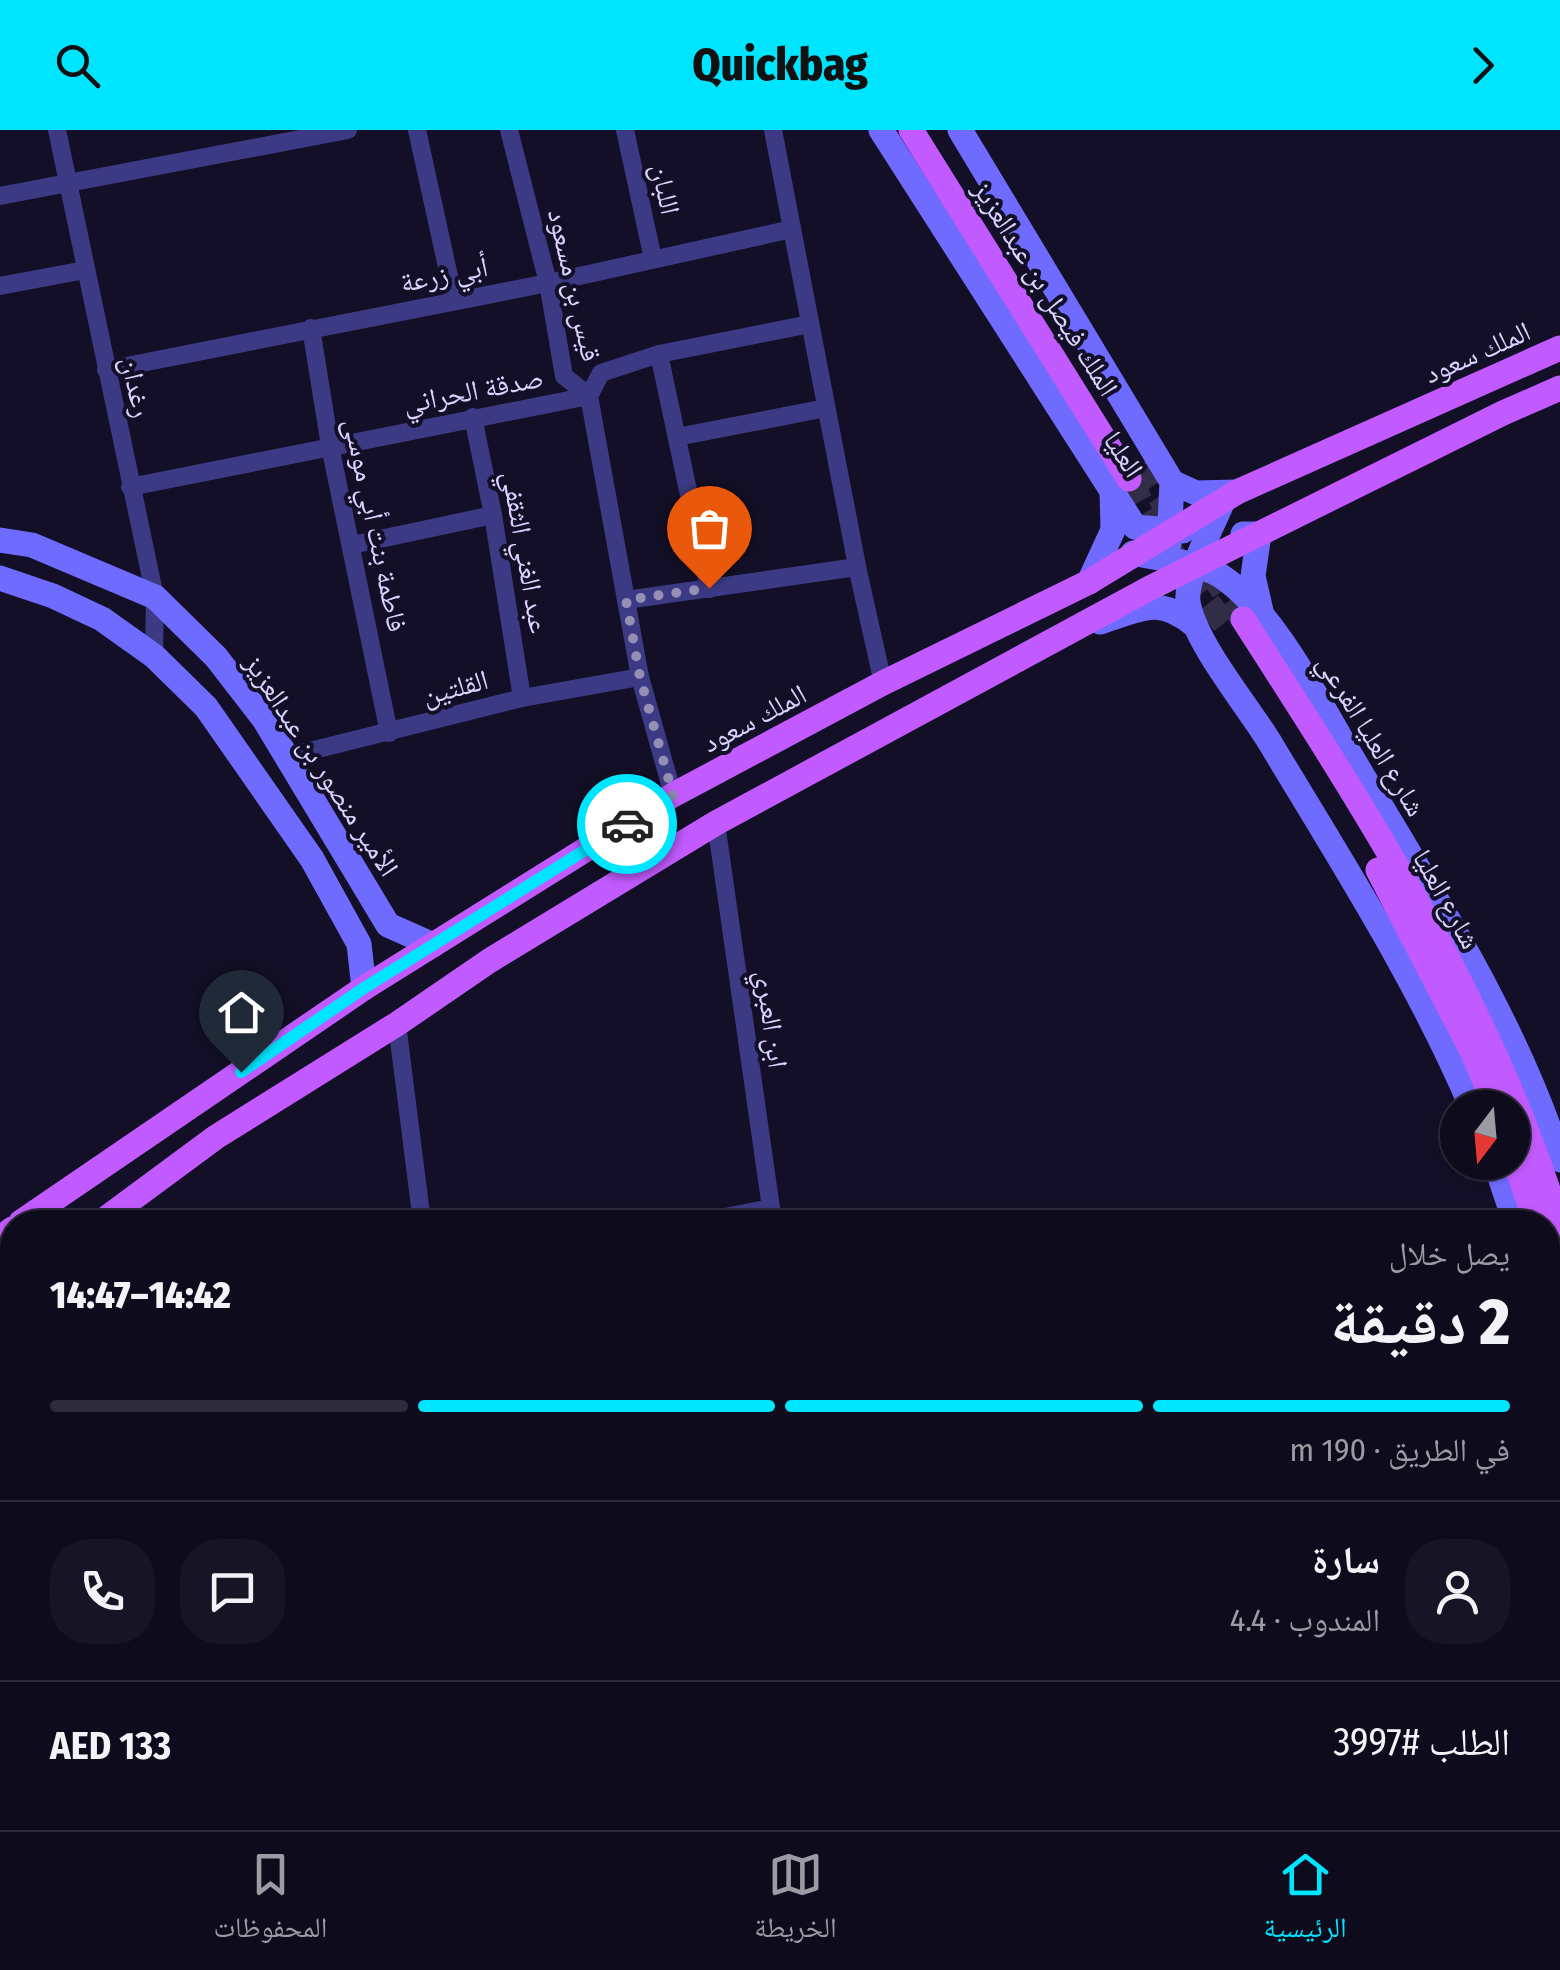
<!DOCTYPE html>
<html lang="ar">
<head>
<meta charset="utf-8">
<style>
	:root { --surface:#0e0b1c; --page:#171425; --text:#f1f3f6; --muted:#9b9ba3; --line:#2e2b3b; --accent:#00e5ff }
	body { margin:0; font-family:"Fira Sans Condensed","Noto Naskh Arabic",sans-serif; background:var(--page); color:var(--text); direction:rtl; height:100vh; display:flex; flex-direction:column; font-size:38px; white-space:nowrap }
	* { box-sizing:border-box; margin:0 }
	p { font-size:32px; color:var(--muted) }
	.icon { flex:none; width:55px; height:55px; fill:none; stroke:currentColor; stroke-width:2; stroke-linecap:round; stroke-linejoin:round }
	.map { position:relative; flex:1; overflow:hidden; direction:ltr }
	.details { position:absolute; left:0px; top:1080px; width:1560px; height:620px; display:flex; flex-direction:column; background:var(--surface); border-radius:40px 40px 0 0; box-shadow:0 2px 8px #0004,0 0 0 2px var(--line); direction:rtl }
	.details>* { flex:none }
	.needle { width:65px; rotate:196deg }
	.tools { position:absolute; left:1440px; top:960px; display:grid; gap:20px }
	.tools a { display:grid; place-items:center; width:90px; height:90px; border-radius:50%; background:var(--surface); box-shadow:0 2px 8px #0004,0 0 0 2px var(--line); font-size:50px }
	.pin { position:absolute; display:grid; place-items:center; width:85px; height:85px; color:#fff; margin:-102px -42px; border-radius:50% 50% 50% 0; rotate:-45deg; box-shadow:0 0 10px #0007 }
	.pin .icon { rotate:45deg }
	.courier { position:absolute; display:grid; place-items:center; width:100px; height:100px; margin:-50px; border:8px solid #00e5ff; border-radius:50%; background:#fff; color:#222; box-shadow:0 2px 12px #0007 }
	.summary em { font-style:normal; font-weight:800 }
	.summary div { display:flex; flex-direction:column-reverse }
	.summary { display:flex; align-items:center; justify-content:space-between; height:170px; padding:0 50px }
	h1 { font-size:65px; font-weight:800; line-height:75px }
	.bar { display:grid; grid-template-columns:repeat(4,1fr); gap:15px 10px; align-content:center; height:120px; padding:0 50px }
	.bar i { height:12px; border-radius:8px; background:var(--line) }
	.bar .active { background:var(--accent) }
	.bar p { grid-column:span 4 }
	.line { display:flex; align-items:center; gap:25px; padding:0 50px; border-top:2px solid var(--line) }
	.line div { flex:1 }
	.round { display:grid; place-items:center; flex:none; width:105px; height:105px; border-radius:40px; background:var(--page) }
	header { display:flex; justify-content:space-between; align-items:center; height:130px; padding:0 50px; background:var(--accent); color:#111; font-size:45px; font-weight:800 }
	.dock { display:flex; justify-content:space-around; align-items:center; height:140px; border-top:2px solid var(--line); background:var(--surface); font-size:28px; color:var(--muted) }
	.dock a { display:grid; justify-items:center; gap:5px }
	.dock .active { color:var(--accent) }
	.map>svg:first-child { display:block }
	.green { fill:#12302f }
	.lines { fill:none; stroke-linecap:round; stroke-linejoin:round }
	.primary-tunnel { stroke:#312d47; stroke-width:25; stroke-dasharray:25 12; stroke-linecap:butt }
	.street { stroke:#3d3a85; stroke-width:18 }
	.secondary { stroke:#6f6bff; stroke-width:25 }
	.primary { stroke:#c25bff; stroke-width:25 }
	.done { stroke:#948fb3; stroke-width:10; stroke-dasharray:0 18 }
	.route { stroke:#00e5ff; stroke-width:12 }
	.labels { text-anchor:middle; stroke-width:8; stroke-linejoin:round; paint-order:stroke }
	.street-label { font-size:28px; fill:#d9d4ff; stroke:#130f26 }
</style>
</head>
<body>
<header><svg class="icon" aria-label="forward" viewBox="0 0 24 24"><path d="M9 5l7 7-7 7"/></svg>Quickbag<svg class="icon" aria-label="search" viewBox="0 0 24 24"><circle cx="10" cy="10" r="6"/><path d="M15 15l6 6"/></svg></header>
<div class="map">
<svg width="1560" height="1700" viewBox="0 0 1560 1700">
	<rect width="100%" height="100%" fill="#130f26"/>
	<polygon class="green" points="12,1239 12,1294 0,1296 0,1241"/>
	<g class="lines">
		<g class="primary-tunnel">
			<polyline points="1138,336 1178,394"/>
			<path d="M1129,349c27,55 60,101 99,149"/>
			<polyline points="1209,440 1243,489"/>
		</g>
		<g class="street">
			<polyline points="57,0 155,467 154,526"/>
			<polyline points="417,0 454,169"/>
			<polyline points="509,0 548,153 564,246 589,266 640,547 673,665"/>
			<polyline points="625,0 653,129"/>
			<polyline points="773,0 858,441 883,553"/>
			<polyline points="0,66 348,0"/>
			<polyline points="0,156 85,140"/>
			<polyline points="311,198 330,316 389,603"/>
			<polyline points="659,224 709,459"/>
			<polyline points="106,240 548,153 792,99"/>
			<polyline points="589,266 601,243 659,224 810,194"/>
			<polyline points="473,287 493,385 522,568"/>
			<polyline points="677,307 826,278"/>
			<polyline points="130,357 589,266"/>
			<polyline points="352,415 493,385"/>
			<polyline points="626,470 857,437"/>
			<polyline points="286,627 522,568 640,547"/>
			<polyline points="716,693 773,1092"/>
			<polyline points="397,894 422,1092"/>
			<polyline points="700,1092 771,1078"/>
			<polyline points="516,1688 518,1700"/>
			<polyline points="705,1688 707,1700"/>
			<polyline points="1398,1688 1399,1700"/>
			<polyline points="1507,1700 1560,1695"/>
		</g>
		<g class="secondary">
			<polyline points="881,0 1135,397 1183,401"/>
			<polyline points="960,0 1172,352 1169,414"/>
			<polyline points="1172,352 1196,363 1237,362"/>
			<path d="M1223,371c-10,24 -38,76 -35,101 7,42 61,105 84,144 71,118 146,235 200,362"/>
			<polyline points="1243,404 1259,404 1253,446 1261,481"/>
			<polyline points="0,410 32,415 155,467 216,527 264,589 388,795 433,815"/>
			<path d="M1133,423c27,6 65,9 88,23 53,35 100,130 133,185 76,128 160,256 206,399"/>
			<polyline points="0,448 53,466 102,489 154,526 206,577 312,729 359,814 364,858"/>
			<polyline points="1089,452 1113,400 1112,361"/>
			<path d="M1100,492c40,-12 57,-27 93,2"/>
			<polyline points="1495,1032 1515,1092"/>
			<polyline points="1548,1211 1560,1256"/>
		</g>
		<g class="primary">
			<polyline points="911,0 1129,349"/>
			<path d="M1243,489c123,192 252,389 317,609"/>
			<polyline points="1378,740 1473,923 1496,978"/>
			<polyline points="1512,1023 1536,1092"/>
			<polyline points="21,1092 364,858 673,665 883,553 1089,452 1237,362 1560,218"/>
			<polyline points="101,1092 216,1007 397,894 489,831 716,693 1150,458 1503,283 1560,258"/>
			<polyline points="0,1109 12,1099"/>
			<polyline points="1548,1135 1560,1178"/>
			<polyline points="0,1168 12,1159"/>
			<polyline points="1548,1696 1560,1692"/>
		</g>
	</g>
	<g class="lines">
		<polyline class="done" points="627,694 673,665 640,547 626,470 709,458"/>
		<polyline class="route" points="241,942 364,858 627,694"/>
	</g>
	<g class="labels">
		<g class="street-label">
			<text transform="translate(666 59) rotate(78)" y="10">اللبان</text>
			<text transform="translate(444 144) rotate(-11)" y="10">أبي زرعة</text>
			<text transform="translate(575 155) rotate(77)" y="10">قيس بن مسعود</text>
			<text transform="translate(1046 158) rotate(58)" y="10">الملك فيصل بن عبدالعزيز</text>
			<text transform="translate(1477 222) rotate(-24)" y="10">الملك سعود</text>
			<text transform="translate(137 257) rotate(78)" y="10">رغدان</text>
			<text transform="translate(473 260) rotate(-11)" y="10">صدقة الحراني</text>
			<text transform="translate(1124 324) rotate(57)" y="10">العليا</text>
			<text transform="translate(376 395) rotate(78)" y="10">فاطمة بنت أبي موسى</text>
			<text transform="translate(526 422) rotate(80)" y="10">عبد الغني الثقفي</text>
			<text transform="translate(455 557) rotate(-15)" y="10">القلتين</text>
			<text transform="translate(754 588) rotate(-28)" y="10">الملك سعود</text>
			<text transform="translate(1372 605) rotate(59)" y="10">شارع العليا الفرعي</text>
			<text transform="translate(322 635) rotate(57)" y="10">الأمير منصور بن عبدالعزيز</text>
			<text transform="translate(1447 769) rotate(61)" y="10">شارع العليا</text>
			<text transform="translate(772 889) rotate(82)" y="10">ابن العبري</text>
		</g>
	</g>
</svg>
<div class="tools">
<a><svg class="needle" viewBox="-14 -14 28 28"><path d="M0-13l5 13h-10z" fill="#e53935"/><path d="M0 13l5-13h-10z" fill="#9b9ba3"/></svg></a>
</div>
<div class="pin" style="left:709px;top:458px;background:#ea580c"><svg class="icon" aria-label="bag" viewBox="0 0 24 24"><path d="M5 8h14l-1 12H6zM9 8a3 3 0 0 1 6 0"/></svg></div>
<div class="pin" style="left:241px;top:942px;background:#1f2937"><svg class="icon" aria-label="home" viewBox="0 0 24 24"><path d="M3 11l9-7 9 7M6 9v11h12V9"/></svg></div>
<div class="courier" style="left:627px;top:694px"><svg class="icon" aria-label="car" viewBox="0 0 24 24"><path d="M5 17H2v-5l4-1 3-4h7l3 4 3 1v5h-3M9 17h6M6 11h13"/><circle cx="7" cy="17" r="2"/><circle cx="17" cy="17" r="2"/></svg></div>
<section class="details">
<div class="summary"><div><h1>2 دقيقة</h1><p>يصل خلال</p></div><em>14:42–14:47</em></div>
<div class="bar"><i class="active"></i><i class="active"></i><i class="active"></i><i></i><p>في الطريق · 190 m</p></div>
<div class="line" style="height:180px"><a class="round"><svg class="icon" aria-label="person" viewBox="0 0 24 24"><circle cx="12" cy="8" r="4"/><path d="M4 21q1-7 8-7t8 7"/></svg></a><div><b>سارة</b><p>المندوب · 4.4</p></div><a class="round"><svg class="icon" aria-label="chat" viewBox="0 0 24 24"><path d="M4 5h16v11H9l-5 4z"/></svg></a><a class="round"><svg class="icon" aria-label="phone" viewBox="0 0 24 24"><path d="M5 4h4l2 5-3 2q2 4 5 5l2-3 5 2v4C11 20 4 13 5 4z"/></svg></a></div>
<div class="line" style="height:130px"><div>الطلب #3997</div><b>AED 133</b></div>
</section>
</div>
<nav class="dock">
<a class="active"><svg class="icon" aria-label="home" viewBox="0 0 24 24"><path d="M3 11l9-7 9 7M6 9v11h12V9"/></svg>الرئيسية</a>
<a><svg class="icon" aria-label="map" viewBox="0 0 24 24"><path d="M3 6l6-2 6 2 6-2v14l-6 2-6-2-6 2zM9 4v14M15 6v14"/></svg>الخريطة</a>
<a><svg class="icon" aria-label="saved" viewBox="0 0 24 24"><path d="M7 4h10v16l-5-4-5 4z"/></svg>المحفوظات</a>
</nav>
</body>
</html>
